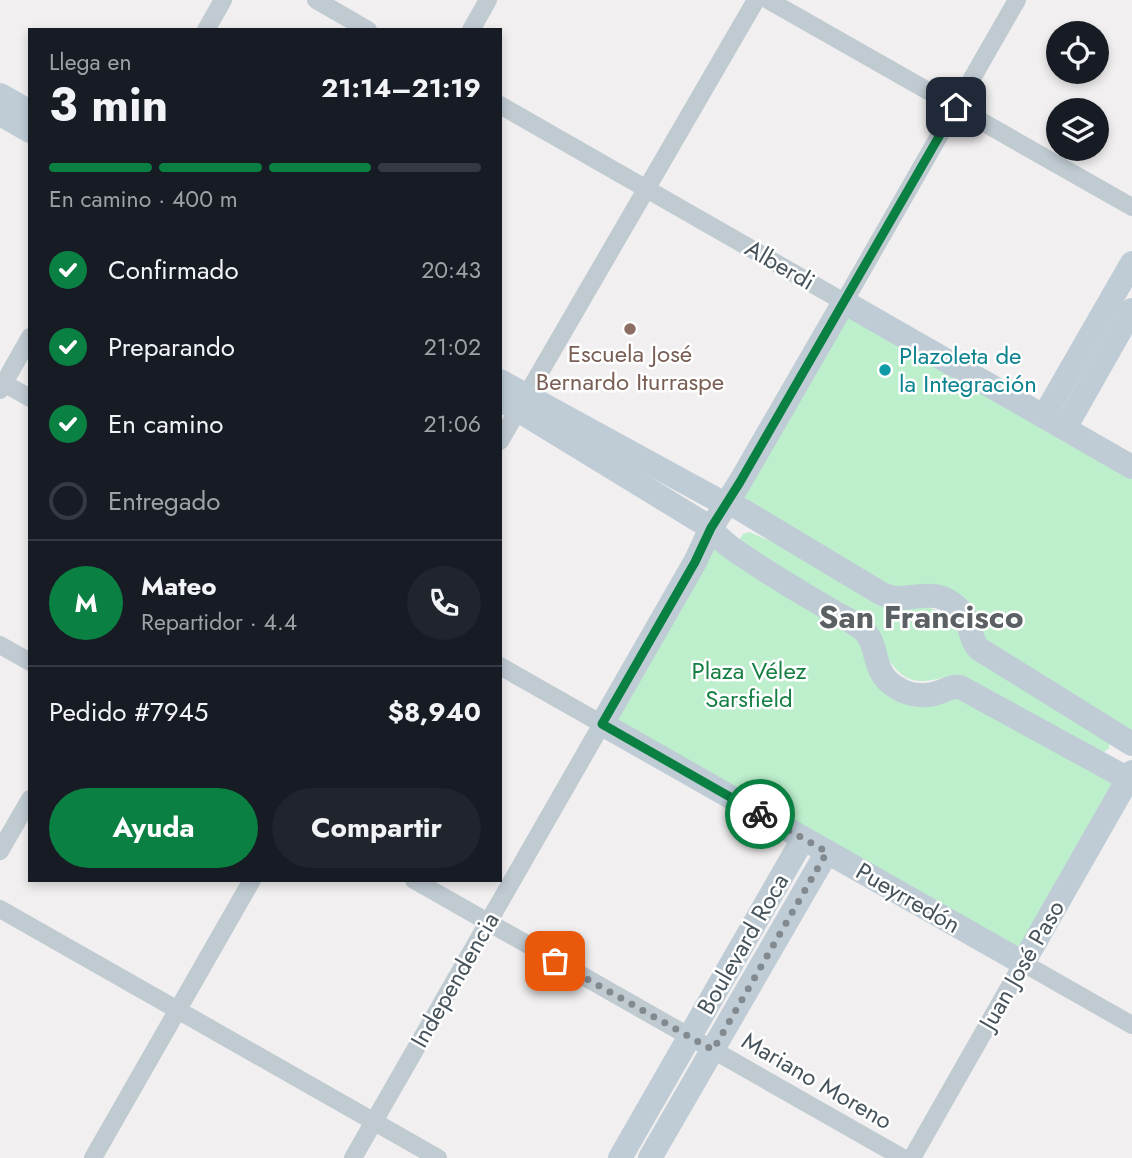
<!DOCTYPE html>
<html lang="es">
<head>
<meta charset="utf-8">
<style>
	:root { --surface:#171b24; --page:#20242c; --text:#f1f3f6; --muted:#9ea1a6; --line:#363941; --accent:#0b8043 }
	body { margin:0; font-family:Jost,sans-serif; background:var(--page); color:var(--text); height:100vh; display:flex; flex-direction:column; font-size:26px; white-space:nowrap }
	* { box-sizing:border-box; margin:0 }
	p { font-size:23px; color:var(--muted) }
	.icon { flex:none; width:38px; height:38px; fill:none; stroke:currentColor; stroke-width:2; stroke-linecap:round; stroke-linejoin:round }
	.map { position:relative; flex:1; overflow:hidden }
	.panel { position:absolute; left:28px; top:28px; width:474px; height:854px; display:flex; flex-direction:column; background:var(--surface); border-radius:0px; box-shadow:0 4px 10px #0003 }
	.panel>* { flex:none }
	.tools { position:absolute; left:1046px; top:21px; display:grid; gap:14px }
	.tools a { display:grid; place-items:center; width:63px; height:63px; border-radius:50%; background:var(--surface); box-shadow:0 4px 10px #0003; font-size:35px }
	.pin { position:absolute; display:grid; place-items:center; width:60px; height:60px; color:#fff; margin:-30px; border-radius:14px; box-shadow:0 4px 10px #0006 }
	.courier { position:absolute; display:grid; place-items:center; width:70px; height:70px; margin:-35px; border:5px solid #0b8043; border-radius:50%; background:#fff; color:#222; box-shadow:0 2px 9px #0007 }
	.headline em { font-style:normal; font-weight:700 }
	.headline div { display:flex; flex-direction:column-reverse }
	.headline { display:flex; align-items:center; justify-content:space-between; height:119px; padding:0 21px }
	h1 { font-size:46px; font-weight:700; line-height:52px }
	.bar { display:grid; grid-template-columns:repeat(4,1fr); gap:10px 7px; align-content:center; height:84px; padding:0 21px }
	.bar i { height:9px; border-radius:5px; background:var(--line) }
	.bar .active { background:var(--accent) }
	.bar p { grid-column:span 4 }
	.line { display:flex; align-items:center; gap:18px; padding:0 21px; border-top:2px solid var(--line) }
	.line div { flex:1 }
	.round { display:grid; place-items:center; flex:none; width:74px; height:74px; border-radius:37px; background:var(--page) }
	ol { padding:0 21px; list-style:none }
	li { display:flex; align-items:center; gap:21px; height:77px }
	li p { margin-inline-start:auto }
	li .icon { padding:7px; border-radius:50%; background:var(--accent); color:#fff; stroke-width:4 }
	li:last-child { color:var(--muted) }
	li i { width:38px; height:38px; border:4px solid var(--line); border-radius:50% }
	.primary-button { display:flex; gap:14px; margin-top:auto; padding:14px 21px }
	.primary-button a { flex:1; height:80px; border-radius:42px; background:var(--accent); color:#fff; font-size:28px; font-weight:700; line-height:80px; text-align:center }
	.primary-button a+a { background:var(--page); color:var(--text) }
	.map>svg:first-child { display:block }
	.green { fill:#bdefcc }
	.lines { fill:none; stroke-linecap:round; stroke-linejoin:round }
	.minor { stroke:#bfcad1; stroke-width:18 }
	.secondary { stroke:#bfccd6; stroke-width:24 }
	.done { stroke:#828a8f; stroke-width:7; stroke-dasharray:0 12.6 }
	.route { stroke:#0b8043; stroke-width:9 }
	.education-dot { fill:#8d6e63; stroke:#fff; stroke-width:2.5 }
	.culture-dot { fill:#0f9aa8; stroke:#fff; stroke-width:2.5 }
	.labels { text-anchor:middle; stroke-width:5; stroke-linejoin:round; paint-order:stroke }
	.street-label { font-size:24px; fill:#47545c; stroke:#fff }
	.education-label { font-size:24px; fill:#785e54; stroke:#fff }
	.culture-label { font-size:24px; fill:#0d838f; stroke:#fff; text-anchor:start }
	.park-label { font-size:24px; fill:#167f43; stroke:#fff }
	.district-label { font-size:32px; font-weight:bold; fill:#5b6064; stroke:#fff }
</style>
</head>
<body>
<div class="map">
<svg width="1132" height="1158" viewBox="0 0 1132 1158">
	<rect width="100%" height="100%" fill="#f1efef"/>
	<g class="green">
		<polygon points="844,302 1132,467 1132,744 979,649 966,618 907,597 731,497"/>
		<path d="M749,532l198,83 9,9 154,117 -1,7 -7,6 -151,-78c-28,6 -43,12 -62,-16l-149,-121 3,-5z"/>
		<polygon points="704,543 862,629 887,681 952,686 1128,779 1023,963 602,724"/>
	</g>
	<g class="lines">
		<g class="minor">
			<polyline points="316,0 368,30"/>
			<polyline points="768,0 1132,207"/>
			<polyline points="206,30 223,0"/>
			<polyline points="471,30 488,0"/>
			<polyline points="500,105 844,302 1017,0"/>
			<polyline points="0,381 30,398"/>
			<polyline points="0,390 30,337"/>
			<polyline points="500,441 756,0"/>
			<polyline points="0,645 30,662"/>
			<polyline points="0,851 30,799"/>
			<polyline points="414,880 903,1158"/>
			<polyline points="0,909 438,1158"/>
			<polyline points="93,1158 252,880"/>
			<polyline points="353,1158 602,724 500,666"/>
			<polyline points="912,1158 1023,963 1132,1025"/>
		</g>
		<g class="secondary">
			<polyline points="0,95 30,112"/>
			<polyline points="0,114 30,131"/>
			<path d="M500,381l190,104 35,19 12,3 145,87c27,13 50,-13 78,16 11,11 9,29 19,39l153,95"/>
			<path d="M500,399l211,129c11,15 25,23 40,33 24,16 49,31 73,45 12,8 26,14 37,22 21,16 7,45 38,61 12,7 28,8 41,3 8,-3 12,-6 20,-5l172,94"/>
			<polyline points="1044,416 1132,263"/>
			<polyline points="1065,428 1132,310"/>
			<polyline points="1132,467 844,302 740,482 711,528 695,562 602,724 1023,963 1132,772"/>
			<polyline points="620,1158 803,839"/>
			<polyline points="650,1158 827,852"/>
		</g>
	</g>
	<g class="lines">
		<polyline class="done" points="555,961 713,1050 827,852 760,814"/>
		<polyline class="route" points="760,814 602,724 695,562 711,528 740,482 956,107"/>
	</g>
	<circle class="education-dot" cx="630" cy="329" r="7"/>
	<circle class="culture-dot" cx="885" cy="370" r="7"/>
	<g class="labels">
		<g class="street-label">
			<text transform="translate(780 265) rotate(30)" y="8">Alberdi</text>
			<text transform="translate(908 898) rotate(30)" y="8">Pueyrredón</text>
			<text transform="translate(743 944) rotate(-60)" y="8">Boulevard Roca</text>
			<text transform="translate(1022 965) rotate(-60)" y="8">Juan José Paso</text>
			<text transform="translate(455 980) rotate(-60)" y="8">Independencia</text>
			<text transform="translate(817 1081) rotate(30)" y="8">Mariano Moreno</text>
		</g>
		<g class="education-label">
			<text x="630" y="362">Escuela José<tspan x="630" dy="28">Bernardo Iturraspe</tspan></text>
		</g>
		<g class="culture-label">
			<text x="899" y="364">Plazoleta de<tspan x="899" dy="28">la Integración</tspan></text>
		</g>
		<g class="park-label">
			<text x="749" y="679">Plaza Vélez<tspan x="749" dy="28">Sarsfield</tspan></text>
		</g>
		<g class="district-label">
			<text x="921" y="628">San Francisco</text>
		</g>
	</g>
</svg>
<div class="tools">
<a><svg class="icon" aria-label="locate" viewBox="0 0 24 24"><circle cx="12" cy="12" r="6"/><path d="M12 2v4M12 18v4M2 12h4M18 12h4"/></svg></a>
<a><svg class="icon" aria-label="layers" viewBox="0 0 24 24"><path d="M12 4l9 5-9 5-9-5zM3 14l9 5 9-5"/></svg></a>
</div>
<div class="pin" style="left:555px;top:961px;background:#ea580c"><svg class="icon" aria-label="bag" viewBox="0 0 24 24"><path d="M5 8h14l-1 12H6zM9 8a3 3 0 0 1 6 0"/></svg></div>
<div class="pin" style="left:956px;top:107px;background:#1f2937"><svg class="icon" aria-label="home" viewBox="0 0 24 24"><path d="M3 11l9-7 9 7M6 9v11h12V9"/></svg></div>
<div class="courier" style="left:760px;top:814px"><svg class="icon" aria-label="bike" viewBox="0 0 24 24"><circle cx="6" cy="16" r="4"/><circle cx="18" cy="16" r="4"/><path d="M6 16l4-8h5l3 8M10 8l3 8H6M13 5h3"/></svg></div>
<section class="panel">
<div class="headline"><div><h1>3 min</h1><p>Llega en</p></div><em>21:14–21:19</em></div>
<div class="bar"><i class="active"></i><i class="active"></i><i class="active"></i><i></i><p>En camino · 400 m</p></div>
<ol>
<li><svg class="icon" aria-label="check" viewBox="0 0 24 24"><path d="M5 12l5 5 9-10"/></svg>Confirmado<p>20:43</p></li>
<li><svg class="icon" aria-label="check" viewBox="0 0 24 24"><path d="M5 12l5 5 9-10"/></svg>Preparando<p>21:02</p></li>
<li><svg class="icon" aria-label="check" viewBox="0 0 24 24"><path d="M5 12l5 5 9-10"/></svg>En camino<p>21:06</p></li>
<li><i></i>Entregado</li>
</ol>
<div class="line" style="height:126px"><b class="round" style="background:var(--accent);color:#fff">M</b><div><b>Mateo</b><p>Repartidor · 4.4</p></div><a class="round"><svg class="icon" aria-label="phone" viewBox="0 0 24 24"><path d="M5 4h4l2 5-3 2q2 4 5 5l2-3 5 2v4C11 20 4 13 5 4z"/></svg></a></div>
<div class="line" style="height:91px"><div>Pedido #7945</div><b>$8,940</b></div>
<div class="primary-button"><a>Ayuda</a><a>Compartir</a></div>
</section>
</div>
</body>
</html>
